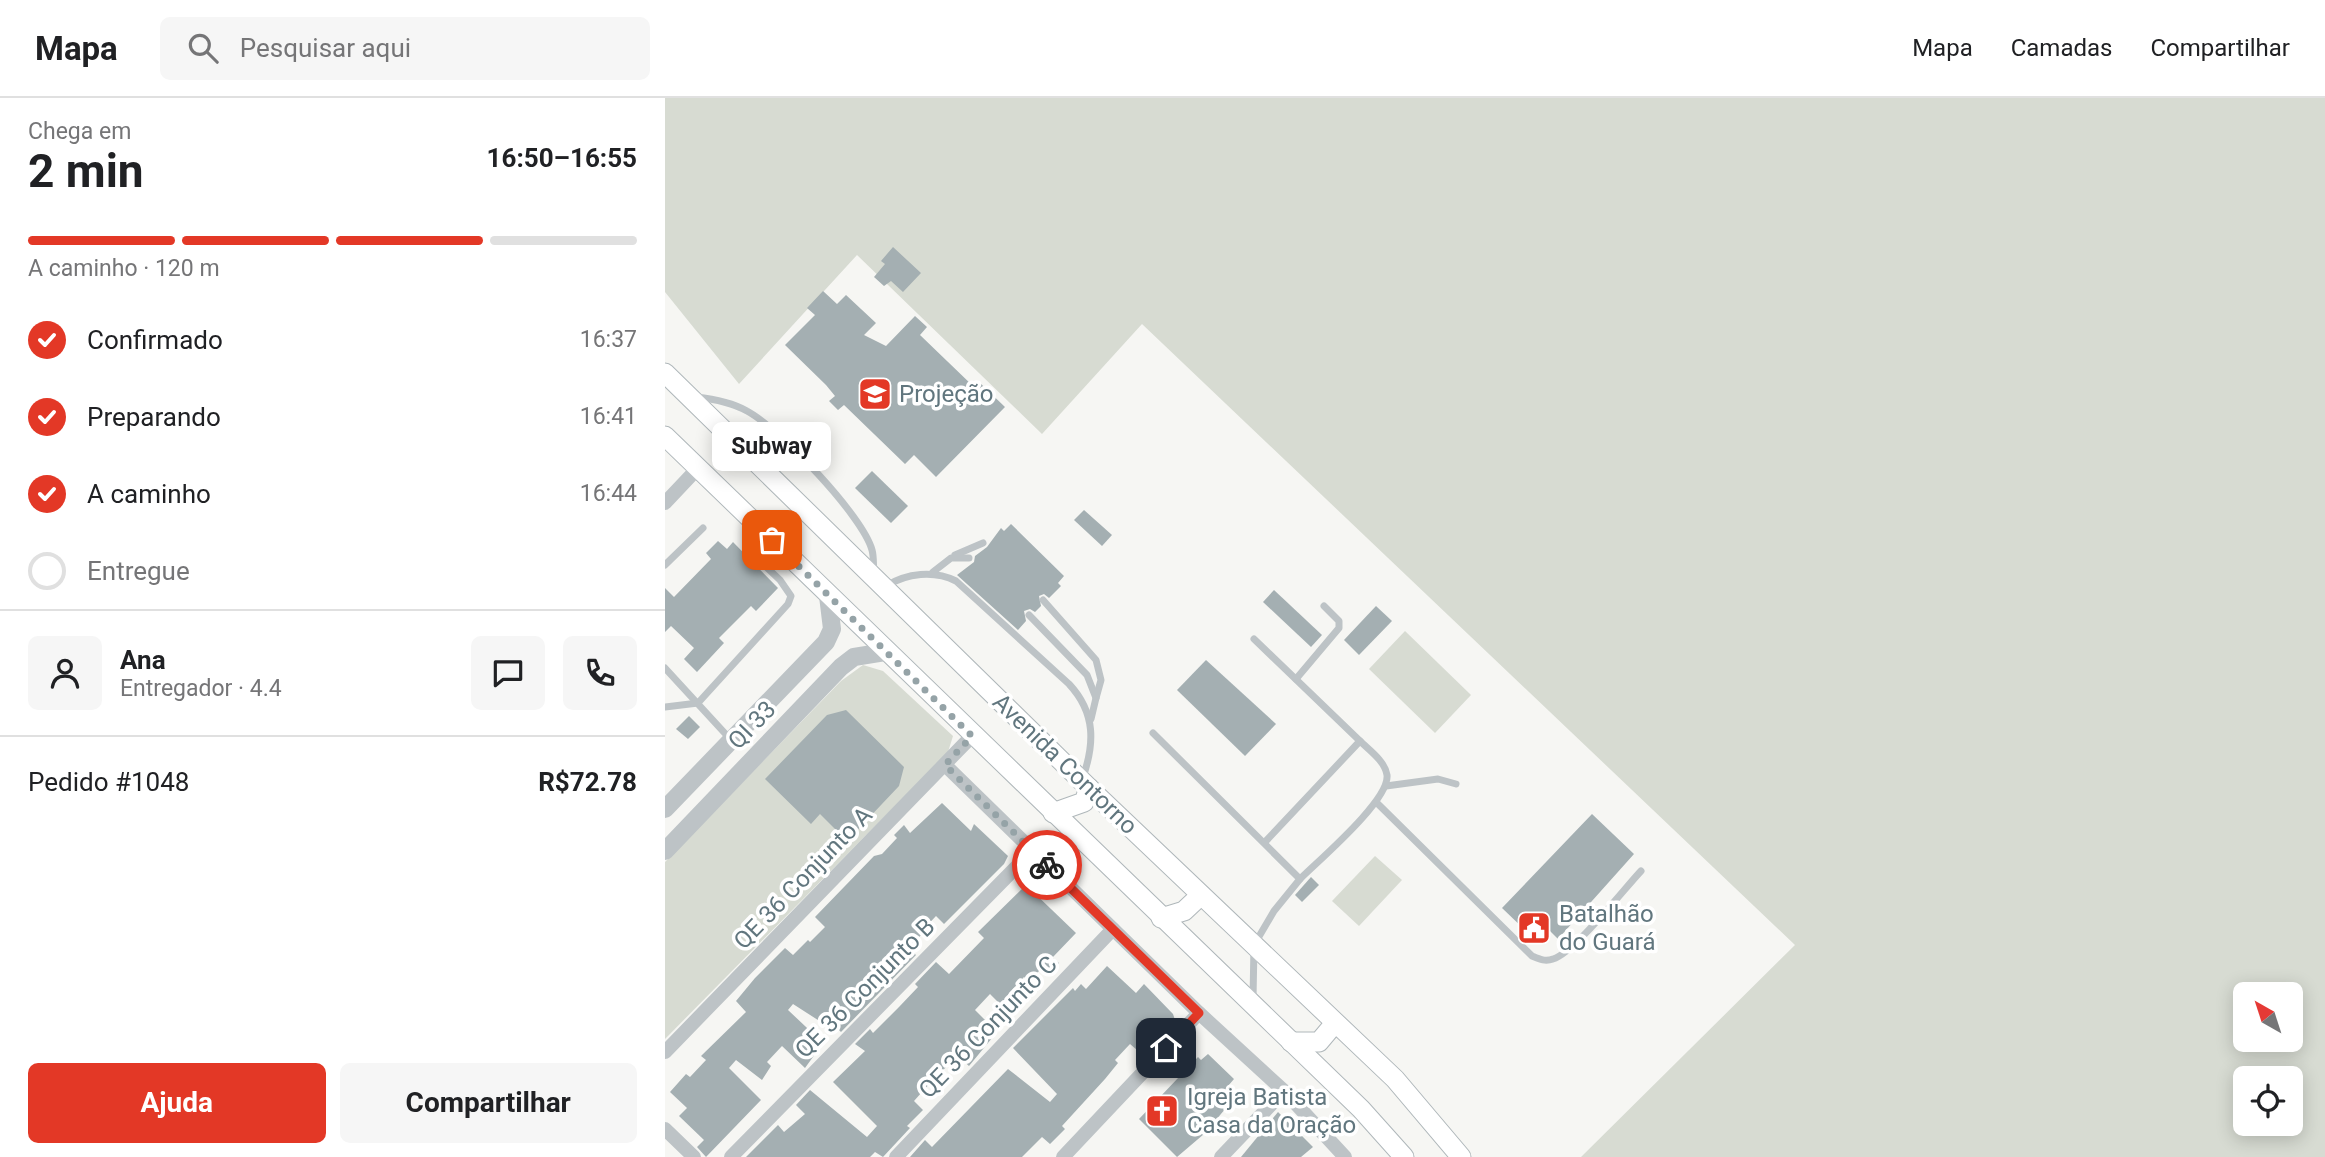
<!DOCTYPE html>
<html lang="pt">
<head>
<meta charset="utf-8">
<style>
	:root { --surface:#fff; --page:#f6f6f6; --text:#202124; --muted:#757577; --line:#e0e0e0; --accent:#e33826 }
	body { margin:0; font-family:Roboto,sans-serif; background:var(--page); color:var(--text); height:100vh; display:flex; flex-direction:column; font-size:26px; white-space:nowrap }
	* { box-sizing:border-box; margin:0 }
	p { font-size:23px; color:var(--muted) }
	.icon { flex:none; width:38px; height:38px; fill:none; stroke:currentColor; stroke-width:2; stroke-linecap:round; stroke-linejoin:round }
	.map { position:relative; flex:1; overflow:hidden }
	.panel { display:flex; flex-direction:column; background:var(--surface); width:665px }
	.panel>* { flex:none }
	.needle { width:46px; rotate:321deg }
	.tools { position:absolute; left:1568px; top:884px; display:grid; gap:14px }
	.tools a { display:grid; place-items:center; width:70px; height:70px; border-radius:10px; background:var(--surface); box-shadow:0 4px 18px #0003; font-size:35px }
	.pin { position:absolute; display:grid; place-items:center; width:60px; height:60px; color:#fff; margin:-30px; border-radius:14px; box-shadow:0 4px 10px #0006 }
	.courier { position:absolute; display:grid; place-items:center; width:70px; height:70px; margin:-35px; border:5px solid #e33826; border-radius:50%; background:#fff; color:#222; box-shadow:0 2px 9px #0007 }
	.bubble { position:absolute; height:49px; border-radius:10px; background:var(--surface); box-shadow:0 4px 18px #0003; font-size:23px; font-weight:700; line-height:49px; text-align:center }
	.head em { font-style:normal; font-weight:700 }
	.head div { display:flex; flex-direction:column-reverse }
	.head { display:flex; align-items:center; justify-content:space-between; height:119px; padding:0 28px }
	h1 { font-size:46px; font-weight:700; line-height:52px }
	.bar { display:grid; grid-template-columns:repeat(4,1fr); gap:10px 7px; align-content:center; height:84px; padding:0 28px }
	.bar i { height:9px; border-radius:5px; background:var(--line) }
	.bar .selected { background:var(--accent) }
	.bar p { grid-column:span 4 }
	.line { display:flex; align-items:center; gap:18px; padding:0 28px; border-top:2px solid var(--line) }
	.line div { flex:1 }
	.round { display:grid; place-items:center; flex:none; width:74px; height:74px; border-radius:10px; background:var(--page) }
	ol { padding:0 28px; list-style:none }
	li { display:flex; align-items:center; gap:21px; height:77px }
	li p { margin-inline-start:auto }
	li .icon { padding:7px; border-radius:50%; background:var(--accent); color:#fff; stroke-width:4 }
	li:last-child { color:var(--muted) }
	li i { width:38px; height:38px; border:4px solid var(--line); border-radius:50% }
	.action { display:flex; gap:14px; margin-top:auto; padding:14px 28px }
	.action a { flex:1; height:80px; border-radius:10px; background:var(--accent); color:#fff; font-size:28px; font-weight:700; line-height:80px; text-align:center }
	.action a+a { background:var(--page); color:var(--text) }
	header { display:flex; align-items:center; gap:42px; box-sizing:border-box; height:98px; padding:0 35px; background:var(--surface); border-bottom:2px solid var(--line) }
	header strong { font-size:33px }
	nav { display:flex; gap:38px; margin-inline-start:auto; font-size:24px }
	.search { width:490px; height:63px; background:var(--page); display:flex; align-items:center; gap:18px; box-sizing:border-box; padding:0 24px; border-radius:10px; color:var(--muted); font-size:26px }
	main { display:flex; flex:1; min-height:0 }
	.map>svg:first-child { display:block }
	.green { fill:#d7dbd2; fill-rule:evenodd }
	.building { fill:#a4afb2 }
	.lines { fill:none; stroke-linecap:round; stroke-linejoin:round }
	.secondary-casing { stroke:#afb7ba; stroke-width:21 }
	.service { stroke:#bdc3c6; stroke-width:7 }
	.minor { stroke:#bdc3c6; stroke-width:14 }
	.tertiary { stroke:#bdc3c6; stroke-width:18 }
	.secondary { stroke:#fff; stroke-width:19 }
	.done { stroke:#95a3a7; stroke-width:7; stroke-dasharray:0 12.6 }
	.route { stroke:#e33826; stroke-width:9 }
	.labels { text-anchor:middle; stroke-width:7; stroke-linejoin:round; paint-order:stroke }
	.poi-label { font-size:24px; fill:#61767e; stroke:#fff; text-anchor:start }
	.street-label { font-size:24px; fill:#61767e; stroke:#fff }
</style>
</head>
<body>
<header>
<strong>Mapa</strong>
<div class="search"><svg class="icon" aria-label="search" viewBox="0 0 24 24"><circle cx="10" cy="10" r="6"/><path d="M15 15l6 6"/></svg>Pesquisar aqui</div>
<nav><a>Mapa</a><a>Camadas</a><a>Compartilhar</a></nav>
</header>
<main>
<section class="panel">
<div class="head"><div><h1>2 min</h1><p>Chega em</p></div><em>16:50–16:55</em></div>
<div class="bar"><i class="selected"></i><i class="selected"></i><i class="selected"></i><i></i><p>A caminho · 120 m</p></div>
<ol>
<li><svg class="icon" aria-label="check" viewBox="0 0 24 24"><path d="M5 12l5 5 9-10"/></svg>Confirmado<p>16:37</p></li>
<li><svg class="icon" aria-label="check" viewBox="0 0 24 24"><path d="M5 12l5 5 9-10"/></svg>Preparando<p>16:41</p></li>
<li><svg class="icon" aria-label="check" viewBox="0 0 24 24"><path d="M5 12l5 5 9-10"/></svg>A caminho<p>16:44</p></li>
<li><i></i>Entregue</li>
</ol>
<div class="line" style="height:126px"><a class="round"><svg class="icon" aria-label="person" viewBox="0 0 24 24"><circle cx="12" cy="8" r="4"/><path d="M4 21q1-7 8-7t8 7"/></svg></a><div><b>Ana</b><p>Entregador · 4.4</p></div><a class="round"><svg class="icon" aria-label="chat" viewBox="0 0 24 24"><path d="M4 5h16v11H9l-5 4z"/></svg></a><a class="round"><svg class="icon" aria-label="phone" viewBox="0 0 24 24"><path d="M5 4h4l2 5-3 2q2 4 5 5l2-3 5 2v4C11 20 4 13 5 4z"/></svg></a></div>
<div class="line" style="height:91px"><div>Pedido #1048</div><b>R$72.78</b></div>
<div class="action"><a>Ajuda</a><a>Compartilhar</a></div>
</section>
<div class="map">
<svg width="1660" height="1059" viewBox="0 0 1660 1059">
	<rect width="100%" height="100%" fill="#f6f6f3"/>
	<g class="green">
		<path d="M0,0h1660v1059h-744l214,-212 -653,-621 -100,110 -185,-179 -118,129 -74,-92zM1580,896h46v46h-46zM1580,980h46v46h-46z"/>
		<polygon points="740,533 806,597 770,635 704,571"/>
		<polygon points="198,567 218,573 288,638 283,654 0,941 0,764 176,583"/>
		<polygon points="710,758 737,782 694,828 667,803"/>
	</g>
	<g class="building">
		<polygon points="228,149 256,175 238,194 226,183 219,188 209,179 220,166 216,163"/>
		<polygon points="158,193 172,206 181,197 211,225 199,237 221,248 250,218 262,229 255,237 309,289 314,284 340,309 271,379 249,357 240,366 179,307 173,312 164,303 170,298 161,287 120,247 150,217 142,210"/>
		<polygon points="207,373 243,408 226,425 190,390"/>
		<polygon points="419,412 447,437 437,448 409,422"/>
		<polygon points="346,426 399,478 393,485 396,488 384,500 379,496 374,498 376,508 370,514 365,511 359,513 361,523 353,532 292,477 309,464 310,458 322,449 336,430 339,433"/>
		<polygon points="53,443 62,451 68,444 113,490 91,513 86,508 54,540 59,545 32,574 19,561 29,550 6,528 0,534 0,490 9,499 46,461 41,455"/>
		<polygon points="609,492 657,537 646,549 598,504"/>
		<polygon points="711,508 727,523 694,557 679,542"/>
		<polygon points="541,562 611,626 580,658 512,592"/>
		<polygon points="181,612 239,669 234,688 182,743 155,716 146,726 100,681 162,617"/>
		<polygon points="24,618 35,629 23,641 11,631"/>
		<polygon points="277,705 306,733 309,726 343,758 339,766 279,826 271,818 255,835 257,836 244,850 251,857 176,934 173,931 170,933 128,906 123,912 158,945 140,970 117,948 102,964 106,968 97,982 71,962 64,970 96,1002 41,1059 32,1049 39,1042 14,1018 22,1010 5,994 21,976 25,979 41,962 36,958 81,914 71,903 90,880 120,850 128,857 143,842 145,844 160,829 150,819 209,758 217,756 232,740 229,737 239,727 245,735"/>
		<polygon points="927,716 969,756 893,841 874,822 863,835 837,810"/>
		<polygon points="646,779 654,787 637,804 630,797"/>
		<polygon points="361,787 411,835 387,860 394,865 382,877 376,871 364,883 359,879 344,895 350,901 340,911 325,896 310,912 332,934 304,968 294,959 274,975 249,1003 258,1012 242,1028 245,1030 218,1059 210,1054 205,1059 81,1059 113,1027 119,1034 140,1016 131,1007 145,992 202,1039 212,1028 168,984 200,953 190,946 205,931 208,935 234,909 253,889 250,886 271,864 284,876 319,840 313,834"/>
		<polygon points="442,868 471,895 479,886 508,916 510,922 492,943 486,938 472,952 465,946 450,962 453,965 440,981 397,1028 400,1031 385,1046 377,1039 357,1059 245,1059 260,1042 267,1049 343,971 385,1004 392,996 348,950 408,890 410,893 416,886 421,891"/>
		<polygon points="543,956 569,981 563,988 572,997 539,1036 512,1059 474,1021 533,959 536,962"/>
		<polygon points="613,1014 648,1049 636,1059 576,1059"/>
	</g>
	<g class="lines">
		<defs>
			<g id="secondary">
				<polyline points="0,275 424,690 730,981 796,1059"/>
				<polyline points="0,338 696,1011 739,1059"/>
				<polyline points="388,715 419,704 424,690"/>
				<polyline points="496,820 519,813 536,797"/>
				<polyline points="626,944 654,944 670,925"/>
			</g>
		</defs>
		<use href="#secondary" class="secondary-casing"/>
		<g class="service">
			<path d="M31,299c18,2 35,5 51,14 32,17 116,105 125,139 2,7 1,15 2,22"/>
			<polyline points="290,457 318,445"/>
			<polyline points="0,467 38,430"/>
			<polyline points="268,474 286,460 304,460"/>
			<path d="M221,488c21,-13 48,-16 70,-5l113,103c27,29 26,60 13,96"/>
			<polyline points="378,502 431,562 436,582 431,600"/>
			<polyline points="364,517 422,577 431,600 426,621"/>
			<polyline points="589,541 695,643"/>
			<polyline points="0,570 67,643"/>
			<polyline points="631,581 674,530 674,523 659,508"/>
			<polyline points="0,609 33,605 123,506 126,498 115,482 95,463 86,430"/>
			<polyline points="488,635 635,781 609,813 589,847 588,901"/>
			<polyline points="721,688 773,681 791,686"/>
			<path d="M711,704l156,154c7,3 13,6 21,3 21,-6 71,-70 88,-88"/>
			<path d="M600,744l95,-101c9,9 25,20 27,34 3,25 -68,85 -87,104"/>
		</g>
		<g class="minor">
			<polyline points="0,405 33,370"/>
			<polyline points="280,667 534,915 619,993 680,1059"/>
			<polyline points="0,954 307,638"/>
			<polyline points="0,1031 29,1059"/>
			<polyline points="66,1059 367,753"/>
			<polyline points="231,1059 448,831"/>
			<polyline points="398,1059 534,915"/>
			<polyline points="556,1059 619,993"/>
		</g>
		<g class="tertiary">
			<polyline points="0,711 161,544 167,531 163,498"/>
			<polyline points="0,753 176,569 189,559 220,554"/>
		</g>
		<use href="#secondary" class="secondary"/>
	</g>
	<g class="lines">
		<polyline class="done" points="107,442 307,638 280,667 382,767"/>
		<polyline class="route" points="382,767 534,915 501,950"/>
	</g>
	<defs>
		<symbol id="university-square" viewBox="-11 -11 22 22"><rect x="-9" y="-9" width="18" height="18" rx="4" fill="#e33826" stroke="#fff"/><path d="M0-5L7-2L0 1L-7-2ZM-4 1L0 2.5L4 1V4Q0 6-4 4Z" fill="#fff"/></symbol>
		<symbol id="civic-square" viewBox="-11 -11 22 22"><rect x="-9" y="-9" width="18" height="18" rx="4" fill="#e33826" stroke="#fff"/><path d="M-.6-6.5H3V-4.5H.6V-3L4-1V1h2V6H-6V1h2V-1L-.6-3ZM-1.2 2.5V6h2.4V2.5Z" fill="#fff"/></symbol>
		<symbol id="church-square" viewBox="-11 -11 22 22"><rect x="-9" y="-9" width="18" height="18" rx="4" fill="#e33826" stroke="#fff"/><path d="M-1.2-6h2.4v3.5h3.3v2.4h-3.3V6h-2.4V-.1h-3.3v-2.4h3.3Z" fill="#fff"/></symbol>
	</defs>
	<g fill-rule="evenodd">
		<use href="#university-square" x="191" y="277" width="38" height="38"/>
		<use href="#civic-square" x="850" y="811" width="38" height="38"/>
		<use href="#church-square" x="478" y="994" width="38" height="38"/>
	</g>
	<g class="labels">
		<g class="poi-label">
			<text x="234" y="304">Projeção</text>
			<text x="894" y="824">Batalhão<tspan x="894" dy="28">do Guará</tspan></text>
			<text x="522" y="1007">Igreja Batista<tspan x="522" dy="28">Casa da Oração</tspan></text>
		</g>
		<g class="street-label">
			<text transform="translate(87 627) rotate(-46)" y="8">QI 33</text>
			<text transform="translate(400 666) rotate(44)" y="8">Avenida Contorno</text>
			<text transform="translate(138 780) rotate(-46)" y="8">QE 36 Conjunto A</text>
			<text transform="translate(200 890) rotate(-45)" y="8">QE 36 Conjunto B</text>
			<text transform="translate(323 929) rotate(-46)" y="8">QE 36 Conjunto C</text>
		</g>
	</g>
</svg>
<div class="tools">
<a><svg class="needle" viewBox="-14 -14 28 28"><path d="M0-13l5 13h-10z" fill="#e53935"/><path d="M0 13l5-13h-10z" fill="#757577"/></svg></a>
<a><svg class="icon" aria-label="locate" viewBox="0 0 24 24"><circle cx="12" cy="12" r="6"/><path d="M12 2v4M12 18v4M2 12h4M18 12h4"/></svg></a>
</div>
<div class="pin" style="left:107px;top:442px;background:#ea580c"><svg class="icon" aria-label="bag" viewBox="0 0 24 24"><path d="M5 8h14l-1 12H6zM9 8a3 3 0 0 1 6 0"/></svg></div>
<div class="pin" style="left:501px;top:950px;background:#1f2937"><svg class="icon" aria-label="home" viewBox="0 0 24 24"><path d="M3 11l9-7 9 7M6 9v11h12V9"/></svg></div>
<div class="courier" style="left:382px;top:767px"><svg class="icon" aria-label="bike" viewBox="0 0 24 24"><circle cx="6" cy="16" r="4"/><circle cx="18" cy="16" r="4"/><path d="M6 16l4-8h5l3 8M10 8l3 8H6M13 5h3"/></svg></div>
<div class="bubble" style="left:47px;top:324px;width:119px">Subway</div>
</div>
</main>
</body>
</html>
